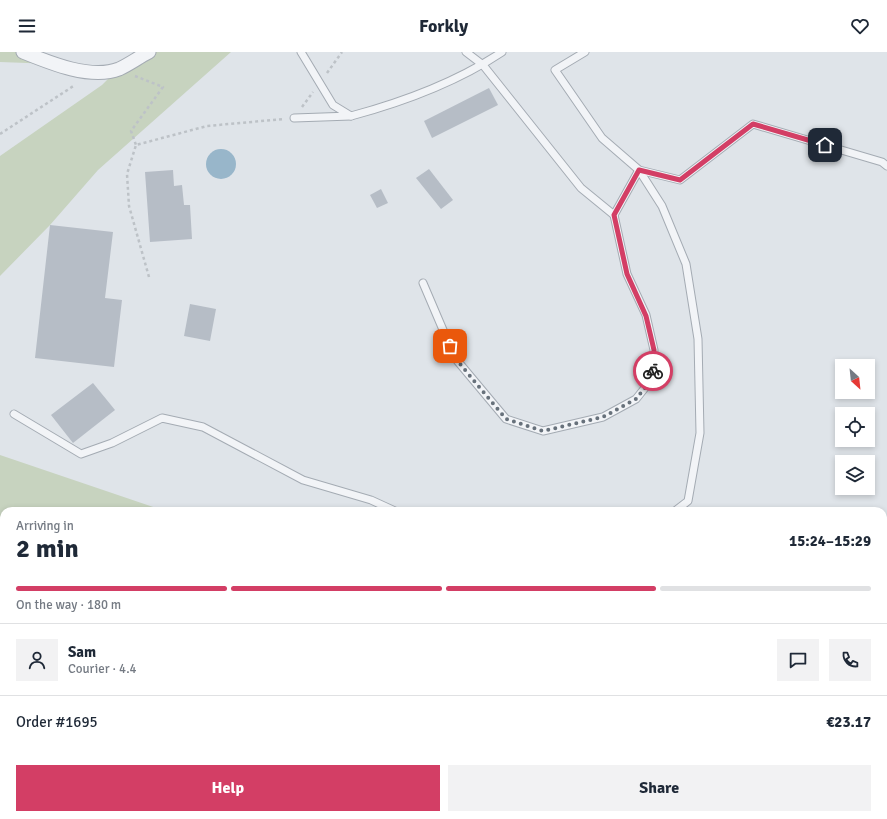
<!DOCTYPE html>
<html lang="en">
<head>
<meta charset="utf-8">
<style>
	:root { --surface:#fff; --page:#f2f2f3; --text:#1f2937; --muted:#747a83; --line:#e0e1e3; --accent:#d33e65 }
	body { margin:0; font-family:Signika,sans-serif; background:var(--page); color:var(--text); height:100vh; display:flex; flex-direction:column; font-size:15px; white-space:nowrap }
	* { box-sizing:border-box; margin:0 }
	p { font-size:13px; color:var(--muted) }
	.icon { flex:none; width:22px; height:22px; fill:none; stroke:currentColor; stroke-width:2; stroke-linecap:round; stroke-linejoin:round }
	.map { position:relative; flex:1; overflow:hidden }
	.details { position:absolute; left:0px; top:455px; width:887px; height:312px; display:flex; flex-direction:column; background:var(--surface); border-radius:12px 12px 0 0; box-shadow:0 2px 6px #0003 }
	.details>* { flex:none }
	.needle { width:26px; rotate:153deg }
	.tools { position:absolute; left:835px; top:307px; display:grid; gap:8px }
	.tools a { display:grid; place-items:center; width:40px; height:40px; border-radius:0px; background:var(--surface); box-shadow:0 2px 6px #0003; font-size:20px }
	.pin { position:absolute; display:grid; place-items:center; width:34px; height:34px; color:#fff; margin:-17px; border-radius:8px; box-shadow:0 2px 6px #0006 }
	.courier { position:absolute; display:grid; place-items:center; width:40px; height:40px; margin:-20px; border:3px solid #d33e65; border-radius:50%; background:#fff; color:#222; box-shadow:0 1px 5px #0007 }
	.headline em { font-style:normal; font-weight:800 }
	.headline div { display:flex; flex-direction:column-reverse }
	.headline { display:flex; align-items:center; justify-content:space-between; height:68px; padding:0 16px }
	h1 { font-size:26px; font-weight:800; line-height:30px }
	.bar { display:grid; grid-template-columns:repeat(4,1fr); gap:6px 4px; align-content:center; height:48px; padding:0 16px }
	.bar i { height:5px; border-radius:3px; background:var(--line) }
	.bar .active { background:var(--accent) }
	.bar p { grid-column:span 4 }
	.line { display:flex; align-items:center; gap:10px; padding:0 16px; border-top:1px solid var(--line) }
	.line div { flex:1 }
	.round { display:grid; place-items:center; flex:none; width:42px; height:42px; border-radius:0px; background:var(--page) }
	.action { display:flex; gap:8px; margin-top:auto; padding:8px 16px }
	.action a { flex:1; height:46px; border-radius:0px; background:var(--accent); color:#fff; font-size:16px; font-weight:800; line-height:46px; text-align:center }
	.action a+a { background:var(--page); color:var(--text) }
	header { display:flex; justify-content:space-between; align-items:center; height:52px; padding:0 16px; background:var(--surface); font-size:18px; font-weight:800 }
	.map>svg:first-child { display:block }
	.green { fill:#c7d3bf }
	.water { fill:#98b6ca }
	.building { fill:#b6bdc6 }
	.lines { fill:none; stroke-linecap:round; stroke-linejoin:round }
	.lane-casing { stroke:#a4abb3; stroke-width:9 }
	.street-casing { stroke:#a4abb3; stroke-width:15 }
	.path { stroke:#bdc2c7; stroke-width:2.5; stroke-dasharray:3 3; stroke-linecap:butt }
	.lane { stroke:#f2f4f7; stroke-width:7 }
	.street { stroke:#f2f4f7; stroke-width:13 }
	.done { stroke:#67717b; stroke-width:4; stroke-dasharray:0 7.2 }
	.route { stroke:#d33e65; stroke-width:5 }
</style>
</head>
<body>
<header><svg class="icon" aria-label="menu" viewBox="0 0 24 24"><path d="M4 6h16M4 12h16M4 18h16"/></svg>Forkly<svg class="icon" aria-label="heart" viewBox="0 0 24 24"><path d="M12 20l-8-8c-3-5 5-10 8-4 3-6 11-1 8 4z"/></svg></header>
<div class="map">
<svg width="887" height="767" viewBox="0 0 887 767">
	<rect width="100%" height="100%" fill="#dfe4e9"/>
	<g class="green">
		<polygon points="0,0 23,0 54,12 0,10"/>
		<polygon points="149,0 231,0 98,118 50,173 0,224 0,104 102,33 118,17"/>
		<polygon points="0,403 165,459 4,459 4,763 518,763 518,767 0,767"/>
	</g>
	<g class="water">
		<circle cx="221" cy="112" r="15"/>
		<polygon points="883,539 887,539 887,767 566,767 566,763 883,763"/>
	</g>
	<g class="building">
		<polygon points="489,36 498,53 432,86 424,69"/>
		<polygon points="429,117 453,148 441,157 416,126"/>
		<polygon points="173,118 174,134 182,133 184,153 190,153 192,187 150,190 145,120"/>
		<polygon points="381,137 388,151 377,156 370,143"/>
		<polygon points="50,173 113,180 105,246 122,248 114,315 35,306"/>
		<polygon points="190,252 216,257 210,289 184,284"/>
		<polygon points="93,331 115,358 73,391 51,363"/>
	</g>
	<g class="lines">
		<defs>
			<g id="lane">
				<path d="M301,0l32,53 18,11c52,-14 106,-34 151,-64"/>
				<polyline points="466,0 483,13 581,136 614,163"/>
				<polyline points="585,0 555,18 602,86 639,118 680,128 753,72 882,110 887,114"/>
				<polyline points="294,66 351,64"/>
				<polyline points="423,231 455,306 506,367 543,379 603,365 636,347 652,327 654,298 646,263 627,222 614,163 639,118 662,154 686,212 698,287 700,381 688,449 675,459"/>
				<polyline points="14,362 81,402 112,391 162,366 203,375 303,428 371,448 395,459"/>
				<polyline points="883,515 887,515"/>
			</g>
			<path id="street" d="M23,0c27,11 68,28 96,17 11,-5 20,-12 30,-17"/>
		</defs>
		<use href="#lane" class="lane-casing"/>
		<use href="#street" class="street-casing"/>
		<g class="path">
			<polyline points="327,21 342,0"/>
			<polyline points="135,24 163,35 131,79 136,93"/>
			<polyline points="302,55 313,40"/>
			<polyline points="0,82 75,33"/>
			<polyline points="149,225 129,154 127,122 136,93 207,74 284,67"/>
			<polyline points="0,530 4,527"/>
			<polyline points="44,767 46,763"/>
			<polyline points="491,767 491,763"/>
		</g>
		<use href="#lane" class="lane"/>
		<use href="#street" class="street"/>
	</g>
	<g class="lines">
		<polyline class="done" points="450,294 455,306 506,367 543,379 603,365 636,347 652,327 653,319"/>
		<polyline class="route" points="653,319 654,298 646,264 627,222 614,163 639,118 680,128 753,72 825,93"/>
	</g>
</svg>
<div class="tools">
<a><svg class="needle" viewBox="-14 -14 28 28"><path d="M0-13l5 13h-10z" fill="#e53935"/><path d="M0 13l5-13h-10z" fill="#747a83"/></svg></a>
<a><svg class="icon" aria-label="locate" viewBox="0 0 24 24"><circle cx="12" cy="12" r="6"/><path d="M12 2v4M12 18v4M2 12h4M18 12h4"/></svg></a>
<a><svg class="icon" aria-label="layers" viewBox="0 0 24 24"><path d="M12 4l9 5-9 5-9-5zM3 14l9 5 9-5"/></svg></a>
</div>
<div class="pin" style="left:450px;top:294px;background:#ea580c"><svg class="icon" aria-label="bag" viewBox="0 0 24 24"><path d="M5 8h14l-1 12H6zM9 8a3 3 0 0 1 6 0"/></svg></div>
<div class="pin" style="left:825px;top:93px;background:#1f2937"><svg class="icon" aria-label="home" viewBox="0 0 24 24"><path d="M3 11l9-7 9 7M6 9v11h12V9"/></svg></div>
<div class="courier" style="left:653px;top:319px"><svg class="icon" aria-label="bike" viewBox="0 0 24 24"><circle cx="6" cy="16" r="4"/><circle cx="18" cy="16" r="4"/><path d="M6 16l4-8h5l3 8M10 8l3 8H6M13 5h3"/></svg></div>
<section class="details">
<div class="headline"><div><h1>2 min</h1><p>Arriving in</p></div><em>15:24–15:29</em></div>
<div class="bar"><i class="active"></i><i class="active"></i><i class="active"></i><i></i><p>On the way · 180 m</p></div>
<div class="line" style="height:72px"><a class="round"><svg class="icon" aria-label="person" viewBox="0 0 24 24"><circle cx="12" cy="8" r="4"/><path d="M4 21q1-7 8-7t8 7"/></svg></a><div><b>Sam</b><p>Courier · 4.4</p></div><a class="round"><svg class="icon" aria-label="chat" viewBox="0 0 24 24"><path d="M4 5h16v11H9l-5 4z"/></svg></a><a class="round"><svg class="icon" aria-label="phone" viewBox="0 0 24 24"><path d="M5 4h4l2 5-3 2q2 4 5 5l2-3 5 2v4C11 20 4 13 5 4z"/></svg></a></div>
<div class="line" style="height:52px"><div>Order #1695</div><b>€23.17</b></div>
<div class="action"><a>Help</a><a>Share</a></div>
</section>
</div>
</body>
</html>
